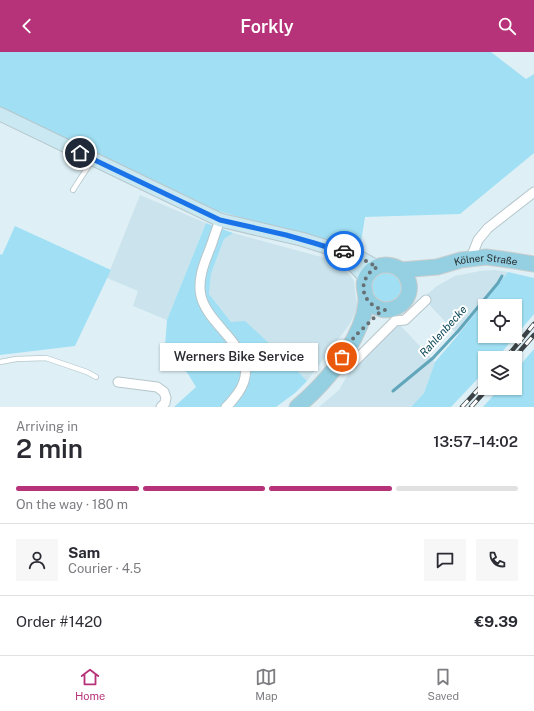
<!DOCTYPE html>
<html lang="en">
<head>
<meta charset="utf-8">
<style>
	:root { --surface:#fff; --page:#f7f7f7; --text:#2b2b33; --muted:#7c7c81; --line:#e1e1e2; --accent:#b6337a }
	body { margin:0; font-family:"Public Sans",sans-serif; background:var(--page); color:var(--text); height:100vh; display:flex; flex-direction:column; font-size:15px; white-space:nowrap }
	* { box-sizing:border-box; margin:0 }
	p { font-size:13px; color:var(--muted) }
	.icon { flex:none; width:22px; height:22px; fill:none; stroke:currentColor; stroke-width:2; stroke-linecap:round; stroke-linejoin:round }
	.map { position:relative; height:355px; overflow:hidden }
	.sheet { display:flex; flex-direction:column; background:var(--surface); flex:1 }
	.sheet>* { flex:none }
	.buttons { position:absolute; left:478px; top:247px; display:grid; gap:8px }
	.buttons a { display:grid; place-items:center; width:44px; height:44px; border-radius:0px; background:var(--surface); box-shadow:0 1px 3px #0004; font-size:20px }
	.pin { position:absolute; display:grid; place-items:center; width:34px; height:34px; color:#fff; margin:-17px; border:2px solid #fff; border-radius:50%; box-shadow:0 1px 4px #0007 }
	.courier { position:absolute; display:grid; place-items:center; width:40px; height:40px; margin:-20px; border:3px solid #1a73e8; border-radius:50%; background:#fff; color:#222; box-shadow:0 1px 5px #0007 }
	.bubble { position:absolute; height:28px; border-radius:0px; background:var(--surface); box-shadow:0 1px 3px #0004; font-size:13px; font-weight:600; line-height:28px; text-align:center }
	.summary em { font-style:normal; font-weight:600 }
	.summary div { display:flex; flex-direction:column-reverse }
	.summary { display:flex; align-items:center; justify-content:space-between; height:68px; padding:0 16px }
	h1 { font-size:26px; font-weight:600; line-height:30px }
	.bar { display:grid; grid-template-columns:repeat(4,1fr); gap:6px 4px; align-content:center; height:48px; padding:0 16px }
	.bar i { height:5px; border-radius:3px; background:var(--line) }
	.bar .selected { background:var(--accent) }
	.bar p { grid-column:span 4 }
	.line { display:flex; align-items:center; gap:10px; padding:0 16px; border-top:1px solid var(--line) }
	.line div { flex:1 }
	.round { display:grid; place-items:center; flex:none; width:42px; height:42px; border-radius:0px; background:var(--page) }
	header { display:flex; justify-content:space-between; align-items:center; height:52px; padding:0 16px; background:var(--accent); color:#fff; font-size:18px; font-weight:600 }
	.tab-bar { display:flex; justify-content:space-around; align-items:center; height:56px; border-top:1px solid var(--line); background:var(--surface); font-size:11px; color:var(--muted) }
	.tab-bar a { display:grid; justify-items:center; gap:2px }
	.tab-bar .selected { color:var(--accent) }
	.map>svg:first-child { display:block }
	.built { fill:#cae3ec }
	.green { fill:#a1e0f4; fill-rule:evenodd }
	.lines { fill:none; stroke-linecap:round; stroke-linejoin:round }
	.stream { stroke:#62a6bb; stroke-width:3 }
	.lane-casing { stroke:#b5c6cc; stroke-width:6 }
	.street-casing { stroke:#b5c6cc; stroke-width:11 }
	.secondary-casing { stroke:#b5c6cc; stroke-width:15 }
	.primary-casing { stroke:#cbcdcd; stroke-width:17 }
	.lane { stroke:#fff; stroke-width:4.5 }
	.street { stroke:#fff; stroke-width:9 }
	.secondary { stroke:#c9e8f1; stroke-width:13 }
	.primary { stroke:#94d0e2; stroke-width:15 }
	.rail-casing { stroke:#3c4346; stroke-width:4.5 }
	.rail { stroke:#fff; stroke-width:3; stroke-dasharray:9; stroke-linecap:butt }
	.done { stroke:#677175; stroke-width:4; stroke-dasharray:0 7.2 }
	.route { stroke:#1a73e8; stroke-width:5 }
	.labels { text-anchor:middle; stroke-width:4; stroke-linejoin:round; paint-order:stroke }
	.street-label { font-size:10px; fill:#272d2f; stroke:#fff }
	.water-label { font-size:11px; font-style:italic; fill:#064554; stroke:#fff }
</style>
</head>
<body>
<header><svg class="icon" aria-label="back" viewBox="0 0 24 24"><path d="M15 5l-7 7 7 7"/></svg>Forkly<svg class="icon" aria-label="search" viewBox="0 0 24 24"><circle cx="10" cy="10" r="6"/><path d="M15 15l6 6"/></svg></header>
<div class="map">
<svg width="534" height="355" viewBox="0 0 534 355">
	<rect width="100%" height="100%" fill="#def0f6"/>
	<g class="built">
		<polygon points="140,143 206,171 167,268 133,254 138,239 107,226"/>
		<polygon points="233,181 336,209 351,224 354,229 355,239 357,251 357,258 349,273 307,329 288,309 231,270 209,242 211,222 224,187"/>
		<polygon points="494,218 508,220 458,283 423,246 437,234 455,224 480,219"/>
		<polygon points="394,267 435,310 424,341 411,355 319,355 339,338 350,319 365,304"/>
	</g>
	<g class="green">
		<polygon points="0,0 491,0 526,27 534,22 534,101 460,162 365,165 361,190 327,190 218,159 98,107 0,56"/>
		<polygon points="206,171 233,181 224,187 211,222 209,242 231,270 245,269 288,309 307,329 295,341 276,355 174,355 196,335 188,322 165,294 167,268"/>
		<polygon points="15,174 111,218 75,294 0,303 0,202 2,203"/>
		<circle cx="386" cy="235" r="16"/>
		<path d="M508,220l26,6v36l-37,44h-12v13l-34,36h-40l13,-14 11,-31 23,-27zM485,254h30v30h-30z"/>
		<polygon points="534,297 534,355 483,355 500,336 515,336 515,319"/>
	</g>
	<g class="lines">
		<polyline class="stream" points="393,339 433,306 459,278 498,231 502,224"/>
		<defs>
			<g id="lane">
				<polyline points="73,138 93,107"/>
				<polyline points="0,310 16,307 46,306 87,320 96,325"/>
			</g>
			<g id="street">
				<path d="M220,168c-3,8 -6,17 -9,26 -6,15 -14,33 -10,50 8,34 65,57 37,97 -4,5 -7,10 -12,14"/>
				<polyline points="471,206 478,188 488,176 534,140"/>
				<path d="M338,312c5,3 8,4 14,0l43,-43 10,-1 21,-20"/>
				<polyline points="118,330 157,335 164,340 166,346 165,351 161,355"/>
			</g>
			<g id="secondary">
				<polyline points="0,62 220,168 301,187 330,196 345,200 357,204 377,215"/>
				<path d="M338,201c11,6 19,16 28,25"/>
			</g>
			<g id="primary">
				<path id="s1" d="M401,218l36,-3 24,-7 25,-3 16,2 32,5"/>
				<path d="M297,355c27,-22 57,-58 67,-93 1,-5 2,-10 2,-15 -1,-11 -5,-16 3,-26 10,-12 29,-10 37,3 15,26 -24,49 -40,21"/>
			</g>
		</defs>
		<use href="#lane" class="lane-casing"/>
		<use href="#street" class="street-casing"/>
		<use href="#secondary" class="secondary-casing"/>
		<use href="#primary" class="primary-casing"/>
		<use href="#lane" class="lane"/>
		<use href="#street" class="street"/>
		<use href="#secondary" class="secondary"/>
		<use href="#primary" class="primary"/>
		<defs>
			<g id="rail">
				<polyline points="506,306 534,272"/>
				<polyline points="514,306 534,283"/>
				<polyline points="462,355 485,330"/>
				<polyline points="471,355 488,336"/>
			</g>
		</defs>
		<use href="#rail" class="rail-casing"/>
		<use href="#rail" class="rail"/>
	</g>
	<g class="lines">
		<path class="done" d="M342,305l12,-20 25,-24 6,-3c-15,-2 -27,-17 -19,-32 2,-5 7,-8 11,-11l-20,-11 -13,-5"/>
		<polyline class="route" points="80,101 220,168 286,183 314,191 330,196 344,199"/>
	</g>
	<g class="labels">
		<g class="street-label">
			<text dy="4" stroke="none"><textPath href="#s1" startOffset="86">Kölner Straße</textPath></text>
		</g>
		<g class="water-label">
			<text transform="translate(443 279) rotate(-48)" y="4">Rahlenbecke</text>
		</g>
	</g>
</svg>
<div class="buttons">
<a><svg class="icon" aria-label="locate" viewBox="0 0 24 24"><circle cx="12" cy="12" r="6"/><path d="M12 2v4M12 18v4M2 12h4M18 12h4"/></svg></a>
<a><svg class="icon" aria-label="layers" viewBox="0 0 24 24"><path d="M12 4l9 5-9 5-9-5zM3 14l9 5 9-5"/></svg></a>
</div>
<div class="pin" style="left:342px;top:305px;background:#ea580c"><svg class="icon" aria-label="bag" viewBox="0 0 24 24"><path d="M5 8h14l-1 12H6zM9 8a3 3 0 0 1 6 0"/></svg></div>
<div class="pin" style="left:80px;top:101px;background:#1f2937"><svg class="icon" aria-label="home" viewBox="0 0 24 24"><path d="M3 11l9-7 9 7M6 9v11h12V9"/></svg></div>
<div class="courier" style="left:344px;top:199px"><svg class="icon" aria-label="car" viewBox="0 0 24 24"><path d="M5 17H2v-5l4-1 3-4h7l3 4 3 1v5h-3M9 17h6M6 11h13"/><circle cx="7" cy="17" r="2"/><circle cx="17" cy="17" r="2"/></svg></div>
<div class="bubble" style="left:160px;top:291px;width:158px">Werners Bike Service</div>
</div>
<section class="sheet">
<div class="summary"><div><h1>2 min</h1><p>Arriving in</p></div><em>13:57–14:02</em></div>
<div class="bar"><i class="selected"></i><i class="selected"></i><i class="selected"></i><i></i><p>On the way · 180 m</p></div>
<div class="line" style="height:72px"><a class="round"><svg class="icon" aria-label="person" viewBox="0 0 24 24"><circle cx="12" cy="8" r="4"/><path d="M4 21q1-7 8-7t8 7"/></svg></a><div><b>Sam</b><p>Courier · 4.5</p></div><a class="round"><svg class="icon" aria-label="chat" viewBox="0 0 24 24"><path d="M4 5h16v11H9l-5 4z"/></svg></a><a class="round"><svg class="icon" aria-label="phone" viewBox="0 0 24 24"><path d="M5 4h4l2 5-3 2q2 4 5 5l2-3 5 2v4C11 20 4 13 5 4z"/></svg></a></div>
<div class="line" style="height:52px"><div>Order #1420</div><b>€9.39</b></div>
</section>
<nav class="tab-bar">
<a class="selected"><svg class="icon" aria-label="home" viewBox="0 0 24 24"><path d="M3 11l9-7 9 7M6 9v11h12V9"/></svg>Home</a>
<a><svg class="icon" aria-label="map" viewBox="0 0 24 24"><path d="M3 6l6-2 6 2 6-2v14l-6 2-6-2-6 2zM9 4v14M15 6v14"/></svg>Map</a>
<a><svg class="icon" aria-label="saved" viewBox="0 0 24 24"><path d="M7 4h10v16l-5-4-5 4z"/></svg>Saved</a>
</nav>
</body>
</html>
